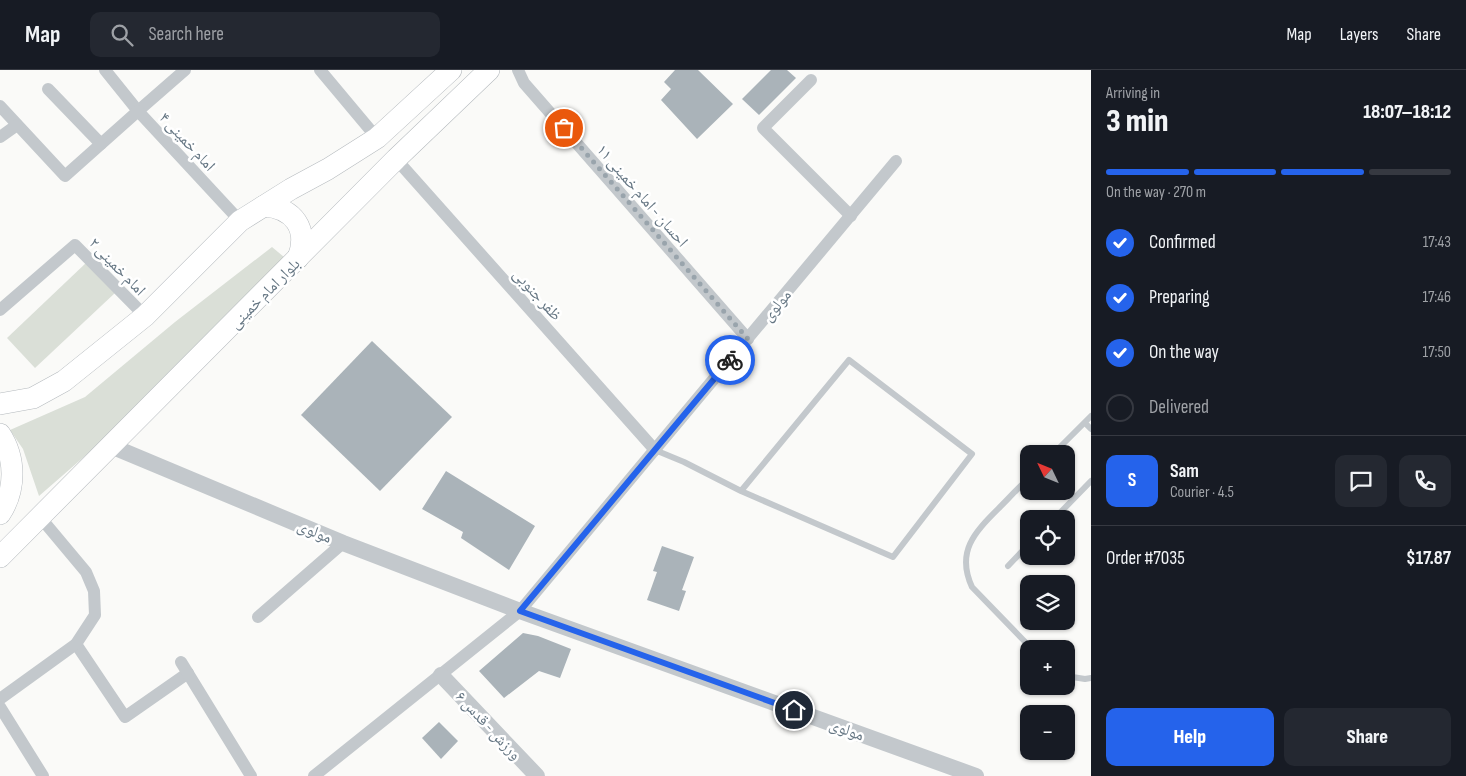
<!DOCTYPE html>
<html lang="en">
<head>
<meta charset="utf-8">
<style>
	:root { --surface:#171b24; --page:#242831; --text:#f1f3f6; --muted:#9ea1a6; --line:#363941; --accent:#2563eb }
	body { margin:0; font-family:"Sofia Sans Condensed","Noto Naskh Arabic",sans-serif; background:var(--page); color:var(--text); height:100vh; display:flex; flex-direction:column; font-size:19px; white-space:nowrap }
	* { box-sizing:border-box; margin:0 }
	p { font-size:16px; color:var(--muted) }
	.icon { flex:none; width:28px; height:28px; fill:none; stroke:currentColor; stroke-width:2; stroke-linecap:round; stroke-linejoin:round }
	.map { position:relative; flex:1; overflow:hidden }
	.drawer { display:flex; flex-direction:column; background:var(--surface); width:375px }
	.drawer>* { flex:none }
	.needle { width:32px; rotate:313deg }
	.controls { position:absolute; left:1020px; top:375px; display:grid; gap:10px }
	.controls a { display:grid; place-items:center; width:55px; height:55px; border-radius:10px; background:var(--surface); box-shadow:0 1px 4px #0004; font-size:25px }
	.pin { position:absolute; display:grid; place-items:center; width:42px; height:42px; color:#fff; margin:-21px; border:2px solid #fff; border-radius:50%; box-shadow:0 1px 5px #0007 }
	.courier { position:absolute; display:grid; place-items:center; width:50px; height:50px; margin:-25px; border:4px solid #2563eb; border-radius:50%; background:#fff; color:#222; box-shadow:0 1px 6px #0007 }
	.head em { font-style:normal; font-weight:800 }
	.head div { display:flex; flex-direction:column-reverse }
	.head { display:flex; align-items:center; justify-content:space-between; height:85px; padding:0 15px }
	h1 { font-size:32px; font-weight:800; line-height:38px }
	.bar { display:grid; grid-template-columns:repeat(4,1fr); gap:8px 5px; align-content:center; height:60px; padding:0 15px }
	.bar i { height:6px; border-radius:4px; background:var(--line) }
	.bar .active { background:var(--accent) }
	.bar p { grid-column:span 4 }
	.line { display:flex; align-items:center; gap:12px; padding:0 15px; border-top:1px solid var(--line) }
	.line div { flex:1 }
	.round { display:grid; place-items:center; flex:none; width:52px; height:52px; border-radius:10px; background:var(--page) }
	ol { padding:0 15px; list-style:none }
	li { display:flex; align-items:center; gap:15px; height:55px }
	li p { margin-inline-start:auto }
	li .icon { padding:5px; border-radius:50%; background:var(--accent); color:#fff; stroke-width:4 }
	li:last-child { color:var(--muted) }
	li i { width:28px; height:28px; border:2px solid var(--line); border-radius:50% }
	.primary-button { display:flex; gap:10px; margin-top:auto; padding:10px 15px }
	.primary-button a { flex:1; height:58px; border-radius:10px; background:var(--accent); color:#fff; font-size:20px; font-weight:800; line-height:58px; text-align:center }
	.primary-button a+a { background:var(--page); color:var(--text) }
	header { display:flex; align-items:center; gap:30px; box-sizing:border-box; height:70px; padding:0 25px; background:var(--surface); border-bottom:1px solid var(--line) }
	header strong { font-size:24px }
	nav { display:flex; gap:28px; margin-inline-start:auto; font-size:18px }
	.search { width:350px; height:45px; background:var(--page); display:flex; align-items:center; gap:12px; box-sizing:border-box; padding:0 18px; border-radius:10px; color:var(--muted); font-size:19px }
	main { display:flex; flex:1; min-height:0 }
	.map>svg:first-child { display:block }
	.green { fill:#dadfd7 }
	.building { fill:#aab3b9 }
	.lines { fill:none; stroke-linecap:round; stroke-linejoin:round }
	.primary-casing { stroke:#b5babe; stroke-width:22 }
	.service { stroke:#c3c8cc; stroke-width:6 }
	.minor { stroke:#c3c8cc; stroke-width:12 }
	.tertiary { stroke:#c3c8cc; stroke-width:16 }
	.primary { stroke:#fff; stroke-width:21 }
	.done { stroke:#99a4ac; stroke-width:5; stroke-dasharray:0 9 }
	.route { stroke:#2563eb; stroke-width:6 }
	.labels { text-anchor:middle; stroke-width:5; stroke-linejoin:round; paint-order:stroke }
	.street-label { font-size:16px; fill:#657683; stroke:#fff }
</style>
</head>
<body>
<header>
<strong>Map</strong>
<div class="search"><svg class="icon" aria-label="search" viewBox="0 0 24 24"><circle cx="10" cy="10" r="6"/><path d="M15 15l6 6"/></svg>Search here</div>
<nav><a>Map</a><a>Layers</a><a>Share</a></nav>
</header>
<main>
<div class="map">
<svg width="1091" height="706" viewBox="0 0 1091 706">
	<rect width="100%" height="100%" fill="#fafaf8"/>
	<g class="green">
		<polygon points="272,177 290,192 116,359 39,426 23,379 10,360 85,327 175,252"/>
		<polygon points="87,192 116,222 35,298 7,268"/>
	</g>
	<g class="building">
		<polygon points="675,0 698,0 733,34 697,69 661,30 671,19 664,12"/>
		<polygon points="771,0 787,0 796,8 759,45 742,29"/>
		<polygon points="372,271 452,347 380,421 301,345"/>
		<polygon points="446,401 535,456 509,500 461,468 463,462 422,439"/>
		<polygon points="662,476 694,487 682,520 686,521 679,541 647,530 657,502 653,501"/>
		<polygon points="523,563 538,566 571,579 560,608 539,601 504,628 479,601"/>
		<polygon points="439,652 458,671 441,689 422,668"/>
	</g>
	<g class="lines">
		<defs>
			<g id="primary">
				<path d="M264,136c30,2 45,23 34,52"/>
				<polyline points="0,334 33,328 64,311 145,246 240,151 291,119 328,99 377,68 451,0"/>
				<path d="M0,364c16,24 16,56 0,80"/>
				<polyline points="0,487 396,89 489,0"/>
			</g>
		</defs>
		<use href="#primary" class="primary-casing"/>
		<g class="service">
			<polyline points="1085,353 1091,359"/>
			<polyline points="655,380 684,392 741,421 893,487 972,384 849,290 741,421"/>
			<polyline points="1053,384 1091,346"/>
			<path d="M1029,408c-11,10 -21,21 -31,31 -24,24 -42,43 -26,78l60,62"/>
			<polyline points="1054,449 1091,411"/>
			<polyline points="1008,496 1029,474"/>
			<polyline points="1066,606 1085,609 1091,608"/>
		</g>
		<g class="minor">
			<polyline points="105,0 138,41 185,0"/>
			<polyline points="320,0 377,68"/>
			<polyline points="518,0 524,13 748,269"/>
			<polyline points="811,10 763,58 851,146"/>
			<polyline points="48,19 101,74"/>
			<polyline points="0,36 65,106 138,41 240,151"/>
			<polyline points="0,67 17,55"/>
			<polyline points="396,89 655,380"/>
			<polyline points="0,240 75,175 145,246"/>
			<polyline points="258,547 343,473"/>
			<polyline points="76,574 125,647 188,603"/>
			<polyline points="181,592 251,706"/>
			<polyline points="0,629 76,574 95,545 94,521 86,502 40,447"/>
			<polyline points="0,637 43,706"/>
			<polyline points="314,706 520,541 896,91"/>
		</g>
		<g class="tertiary">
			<polyline points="111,376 343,473 520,541 976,706"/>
			<polyline points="441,605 537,706"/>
		</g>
		<use href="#primary" class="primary"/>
	</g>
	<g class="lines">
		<polyline class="done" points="564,58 748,269 730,290"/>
		<polyline class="route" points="730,290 520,541 794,640"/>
	</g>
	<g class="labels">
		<g class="street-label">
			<text transform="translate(188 71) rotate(47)" y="6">امام خمینی ۴</text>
			<text transform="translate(643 125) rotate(49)" y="6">احسان - امام خمینی ۱۱</text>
			<text transform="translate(118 196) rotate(46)" y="6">امام خمینی ۲</text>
			<text transform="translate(264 223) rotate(-45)" y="6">بلوار امام خمینی</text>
			<text transform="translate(538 224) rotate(48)" y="6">ظفر جنوبی</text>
			<text transform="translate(776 235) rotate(-50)" y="6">مولوی</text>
			<text transform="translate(315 461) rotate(23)" y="6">مولوی</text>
			<text transform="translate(489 655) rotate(47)" y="6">ورزش - قدس ۶</text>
			<text transform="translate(847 659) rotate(20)" y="6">مولوی</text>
		</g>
	</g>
</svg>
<div class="controls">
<a><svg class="needle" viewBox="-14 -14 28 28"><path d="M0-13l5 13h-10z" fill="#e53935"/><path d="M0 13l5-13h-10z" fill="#9ea1a6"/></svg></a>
<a><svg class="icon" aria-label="locate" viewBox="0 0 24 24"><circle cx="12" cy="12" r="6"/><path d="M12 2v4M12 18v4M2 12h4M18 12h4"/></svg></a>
<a><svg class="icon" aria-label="layers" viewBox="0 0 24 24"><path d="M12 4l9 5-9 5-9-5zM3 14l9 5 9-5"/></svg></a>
<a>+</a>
<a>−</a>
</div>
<div class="pin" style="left:564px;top:58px;background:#ea580c"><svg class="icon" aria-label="bag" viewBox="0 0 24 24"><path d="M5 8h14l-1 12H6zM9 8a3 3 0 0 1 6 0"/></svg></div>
<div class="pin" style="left:794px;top:640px;background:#1f2937"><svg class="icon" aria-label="home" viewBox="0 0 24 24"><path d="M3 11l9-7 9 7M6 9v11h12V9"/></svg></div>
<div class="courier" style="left:730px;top:290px"><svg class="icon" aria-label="bike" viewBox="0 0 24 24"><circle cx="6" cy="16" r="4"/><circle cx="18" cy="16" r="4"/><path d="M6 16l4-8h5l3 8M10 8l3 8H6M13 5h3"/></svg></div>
</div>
<section class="drawer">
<div class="head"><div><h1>3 min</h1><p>Arriving in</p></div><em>18:07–18:12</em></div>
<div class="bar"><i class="active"></i><i class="active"></i><i class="active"></i><i></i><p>On the way · 270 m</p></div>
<ol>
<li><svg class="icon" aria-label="check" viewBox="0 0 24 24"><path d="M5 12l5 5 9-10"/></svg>Confirmed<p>17:43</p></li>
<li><svg class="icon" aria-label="check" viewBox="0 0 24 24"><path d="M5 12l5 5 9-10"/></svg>Preparing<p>17:46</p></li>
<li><svg class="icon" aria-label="check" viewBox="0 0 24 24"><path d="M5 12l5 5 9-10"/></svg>On the way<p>17:50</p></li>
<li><i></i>Delivered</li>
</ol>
<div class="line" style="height:90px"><b class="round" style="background:var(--accent);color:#fff">S</b><div><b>Sam</b><p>Courier · 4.5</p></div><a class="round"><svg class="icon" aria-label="chat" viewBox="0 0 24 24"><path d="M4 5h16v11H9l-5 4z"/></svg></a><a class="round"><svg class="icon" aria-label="phone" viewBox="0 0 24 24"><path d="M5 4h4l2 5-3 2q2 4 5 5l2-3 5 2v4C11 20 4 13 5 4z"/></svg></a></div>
<div class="line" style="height:65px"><div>Order #7035</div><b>$17.87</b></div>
<div class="primary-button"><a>Help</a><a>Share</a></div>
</section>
</main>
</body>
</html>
